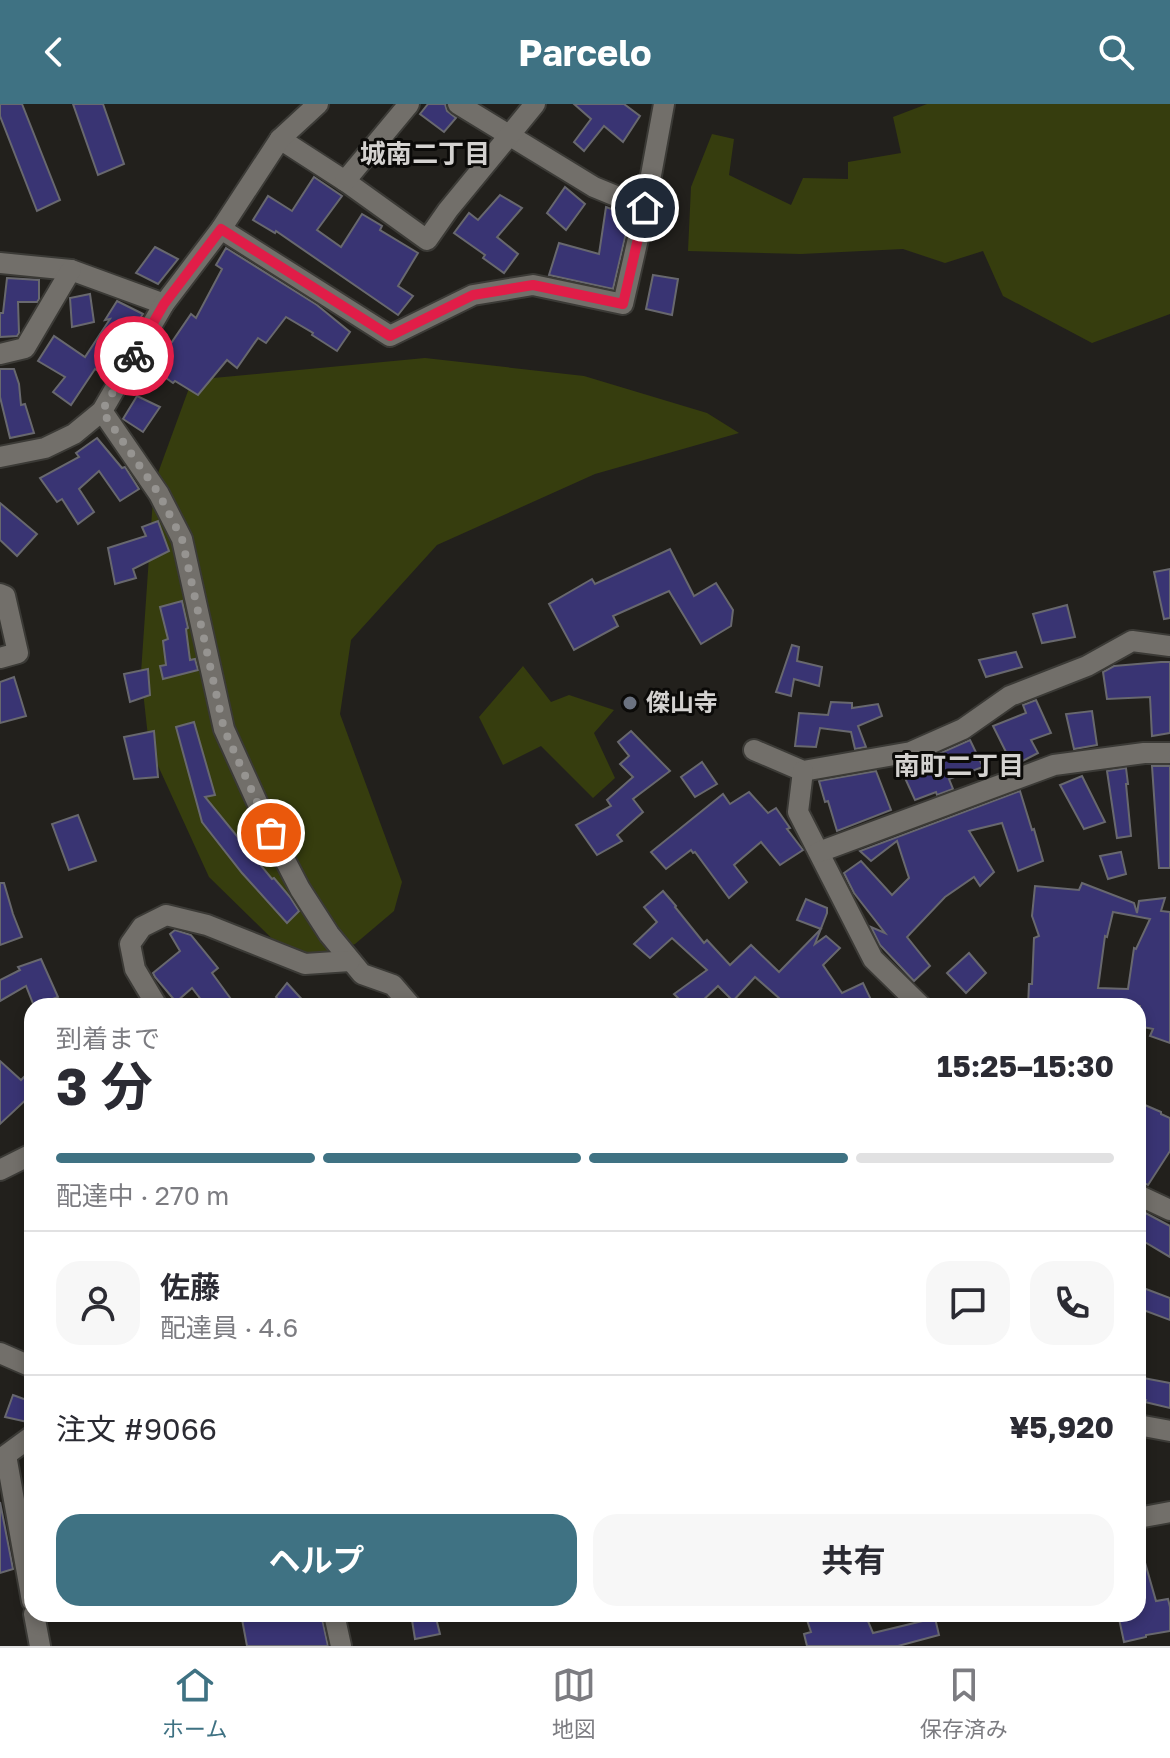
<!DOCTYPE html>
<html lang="ja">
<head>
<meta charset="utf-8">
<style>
	:root { --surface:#fff; --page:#f7f7f7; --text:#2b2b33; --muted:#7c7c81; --line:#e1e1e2; --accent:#3f7283 }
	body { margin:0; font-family:"Golos Text","Noto Sans JP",sans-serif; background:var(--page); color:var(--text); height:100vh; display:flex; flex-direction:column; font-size:30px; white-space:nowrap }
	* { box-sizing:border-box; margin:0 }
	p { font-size:26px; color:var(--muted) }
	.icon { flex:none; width:44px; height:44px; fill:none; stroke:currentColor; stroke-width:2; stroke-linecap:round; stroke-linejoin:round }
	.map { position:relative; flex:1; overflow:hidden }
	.side { position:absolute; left:24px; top:894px; width:1122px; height:624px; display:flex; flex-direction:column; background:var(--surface); border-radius:24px; box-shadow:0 4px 12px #0003 }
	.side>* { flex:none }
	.pin { position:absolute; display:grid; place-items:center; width:68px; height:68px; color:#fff; margin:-34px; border:4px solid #fff; border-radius:50%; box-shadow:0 2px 8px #0007 }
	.courier { position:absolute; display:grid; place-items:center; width:80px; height:80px; margin:-40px; border:6px solid #e11d48; border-radius:50%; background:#fff; color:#222; box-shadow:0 2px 10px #0007 }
	.summary em { font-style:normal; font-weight:700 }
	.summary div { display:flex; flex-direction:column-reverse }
	.summary { display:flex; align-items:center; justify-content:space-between; height:136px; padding:0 32px }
	h1 { font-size:52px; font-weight:700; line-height:60px }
	.bar { display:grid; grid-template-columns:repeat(4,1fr); gap:12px 8px; align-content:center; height:96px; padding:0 32px }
	.bar i { height:10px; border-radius:6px; background:var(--line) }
	.bar .on { background:var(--accent) }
	.bar p { grid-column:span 4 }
	.line { display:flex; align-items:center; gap:20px; padding:0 32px; border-top:2px solid var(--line) }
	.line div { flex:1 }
	.round { display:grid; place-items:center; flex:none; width:84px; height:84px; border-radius:24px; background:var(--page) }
	.button { display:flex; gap:16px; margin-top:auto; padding:16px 32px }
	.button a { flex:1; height:92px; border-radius:24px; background:var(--accent); color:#fff; font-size:32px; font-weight:700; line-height:92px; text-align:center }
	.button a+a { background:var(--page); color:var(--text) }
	header { display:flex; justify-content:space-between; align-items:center; height:104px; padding:0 32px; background:var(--accent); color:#fff; font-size:36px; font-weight:700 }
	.dock { display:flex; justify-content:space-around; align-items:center; height:112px; border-top:2px solid var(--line); background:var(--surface); font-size:22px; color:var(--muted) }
	.dock a { display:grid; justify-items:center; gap:4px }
	.dock .on { color:var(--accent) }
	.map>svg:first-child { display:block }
	.green { fill:#363d0e }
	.building { fill:#393473; stroke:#68686e; stroke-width:2; fill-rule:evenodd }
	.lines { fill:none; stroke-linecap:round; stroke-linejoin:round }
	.minor-casing { stroke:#3b3a36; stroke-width:24 }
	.minor { stroke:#726f6a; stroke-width:20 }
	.done { stroke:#969491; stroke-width:8; stroke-dasharray:0 14.4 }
	.route { stroke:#e11d48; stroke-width:10 }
	.worship-dot { fill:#6b7280; stroke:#0b0a08; stroke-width:3 }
	.labels { text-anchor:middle; stroke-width:6; stroke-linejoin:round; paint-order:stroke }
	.poi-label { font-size:24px; font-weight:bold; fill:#d4d2d0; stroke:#0b0a08; text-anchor:start }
	.neighbourhood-label { font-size:26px; font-weight:bold; fill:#d4d2d0; stroke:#0b0a08 }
</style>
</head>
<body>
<header><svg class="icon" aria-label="back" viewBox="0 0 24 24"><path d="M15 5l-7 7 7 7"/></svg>Parcelo<svg class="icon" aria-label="search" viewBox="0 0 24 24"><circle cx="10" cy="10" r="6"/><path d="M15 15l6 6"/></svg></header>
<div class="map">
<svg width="1170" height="1542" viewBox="0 0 1170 1542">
	<rect width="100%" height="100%" fill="#22201c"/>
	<g class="green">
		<polygon points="927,0 1170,0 1170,210 1092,239 1003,192 983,147 945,159 903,145 801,150 688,147 691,83 712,30 734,35 729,71 791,101 803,74 848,75 848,58 901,49 893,13"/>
		<polygon points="425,254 584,272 707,309 739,329 595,370 437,441 351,536 340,610 402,778 394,807 355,840 299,861 209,773 149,642 141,569 154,380 192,276"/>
		<polygon points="523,562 551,598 569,591 614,606 594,629 615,674 593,694 541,642 503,661 479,613"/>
	</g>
	<g class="building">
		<polygon points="0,0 22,0 60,96 37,107 0,12"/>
		<polygon points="73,0 103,0 124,60 98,71"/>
		<polygon points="428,0 445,0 447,7 456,14 444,28 420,10"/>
		<polygon points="574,0 624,0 640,12 623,38 604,22 584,47 574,38 591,15"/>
		<polygon points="314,73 342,92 317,126 341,143 362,110 382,122 380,126 418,149 398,182 413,192 398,211 276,127 275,129 253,116 268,92 292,107"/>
		<polygon points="565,83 585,100 566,126 547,109"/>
		<polygon points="500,91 522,104 497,133 518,150 504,169 483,154 485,151 454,129 469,109 478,116"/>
		<polygon points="606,103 630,112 613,185 549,171 559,139 599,150"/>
		<polygon points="155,143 178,155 158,180 136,169"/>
		<polygon points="226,144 317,201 350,228 337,247 312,231 313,229 286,213 266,239 258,234 237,264 227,256 198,291 175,277 173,279 148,261 161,241 167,245 191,210 196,214 222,165 216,161"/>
		<polygon points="653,171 678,175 672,211 646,205"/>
		<polygon points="7,174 39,176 39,195 37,198 18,198 19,229 17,232 0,233 0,209 3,209"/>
		<polygon points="90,190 94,218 72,223 70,194"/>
		<polygon points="117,197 143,210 103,270 95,265 71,301 53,288 65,273 38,257 54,232 85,253 110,215 105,216"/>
		<polygon points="0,265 14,265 19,280 21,301 25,300 34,329 10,334 0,293"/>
		<polygon points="137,292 160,303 143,328 123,315"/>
		<polygon points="97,334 122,364 125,363 139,385 120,397 99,367 79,385 94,408 78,420 62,395 57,398 40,374 79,353 76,349"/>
		<polygon points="0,399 37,430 17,452 0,436"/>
		<polygon points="158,417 169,447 133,465 136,474 115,480 108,444 146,432 142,423"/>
		<polygon points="670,445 694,492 716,479 733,506 731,522 701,540 669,487 613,512 618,522 574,546 549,500 592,475 595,480"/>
		<polygon points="1170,465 1170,514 1164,515 1154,468"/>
		<polygon points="182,497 188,524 186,525 190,556 195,555 198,566 163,575 160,562 166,561 163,537 168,535 160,503"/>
		<polygon points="1067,501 1075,533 1042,539 1033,510"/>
		<polygon points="792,541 799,543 797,557 822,563 819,582 794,575 791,592 776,588"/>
		<polygon points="1016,548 1022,563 986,573 979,556"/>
		<polygon points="1161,558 1170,558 1170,629 1152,632 1150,593 1107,595 1103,568 1114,562"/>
		<polygon points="148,565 150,591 130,598 124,570"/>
		<polygon points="14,573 26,612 0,619 0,578"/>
		<polygon points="1036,596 1051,629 1031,636 1038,649 1013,662 993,622 1026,609 1023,601"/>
		<polygon points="831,598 852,599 852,604 878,600 882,612 858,622 866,643 855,645 851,628 820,624 816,643 795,642 799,609 828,611"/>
		<polygon points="1092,607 1097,641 1074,645 1066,610"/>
		<polygon points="194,618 215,691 205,693 272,775 274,774 290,793 299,807 287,819 242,769 202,718 176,623"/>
		<polygon points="154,627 158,673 134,675 124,633"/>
		<polygon points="631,627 670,667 633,695 643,708 617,731 622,737 597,751 576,721 611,702 607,696 633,673 620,660 629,652 618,638"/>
		<polygon points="970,636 983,663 949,675 953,685 937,691 936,688 915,696 900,663 916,660"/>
		<polygon points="702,658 717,680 695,693 681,673"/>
		<polygon points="1152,662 1170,662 1170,764 1159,764"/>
		<polygon points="1126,664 1128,680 1126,680 1131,732 1117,734 1107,667"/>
		<polygon points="876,667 891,706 837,727 828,697 825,698 819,677"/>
		<polygon points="1082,672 1105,718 1084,725 1060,681"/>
		<polygon points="1020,687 1032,726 1034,725 1043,757 1018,767 1002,719 969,727 994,768 980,782 974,773 945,793 907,833 930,862 914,877 880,841 871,823 885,829 854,789 844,769 861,757 892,791 909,774 897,737 871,757 860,747"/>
		<polygon points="749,688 768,709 776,704 790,724 787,725 803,746 780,761 761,738 734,761 747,778 729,794 695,748 693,749 691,746 666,765 651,748 723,690 730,700"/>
		<polygon points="78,711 96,757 69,766 52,720"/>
		<polygon points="1121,748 1126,770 1108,775 1100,752"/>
		<polygon points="0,779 4,779 13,810 22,833 0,841"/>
		<path d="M1082,779l52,20 3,10 2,-12 26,-3 -4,13 9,1v131l-20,-7 3,-7 -15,-3 2,-20h-112l1,-22h3l2,-46 5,-2 -7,-20 3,-30 44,4zM1113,808l37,7 -14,30 -2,-1 -6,41 -30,-1 7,-52 2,1z"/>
		<polygon points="663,787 676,802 675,803 704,839 707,836 730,861 751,841 779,868 821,825 797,816 806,795 827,804 827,809 815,840 826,832 840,844 823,861 842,889 863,879 874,902 788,902 755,873 733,897 718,882 697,902 686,902 674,890 707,866 672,834 650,854 634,840 657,818 644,803"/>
		<polygon points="175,826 191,831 218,864 212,869 236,902 206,902 192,884 176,898 155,873 153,869 180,847 170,830"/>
		<polygon points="969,849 986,869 966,889 947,869"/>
		<polygon points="41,855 58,893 34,902 26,882 0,897 0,876 20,866 18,863"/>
		<polygon points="287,879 308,902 284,902 276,893"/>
		<polygon points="0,957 21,976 32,965 32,990 0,1020"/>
		<polygon points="1138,998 1161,1008 1161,1010 1170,1014 1170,1047 1148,1081 1138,1076"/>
		<polygon points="1138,1105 1170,1122 1170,1153 1138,1134"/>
		<polygon points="1138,1182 1170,1194 1170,1216 1138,1204"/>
		<polygon points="1138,1273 1170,1279 1170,1304 1145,1298 1146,1296 1138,1293"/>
		<polygon points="13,1291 32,1298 32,1319 5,1313"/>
		<polygon points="0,1398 13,1465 0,1469"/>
		<polygon points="1138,1448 1142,1448 1156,1497 1168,1495 1170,1503 1170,1527 1146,1531 1146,1533 1124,1538 1118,1510 1138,1510"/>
		<polygon points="241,1510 321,1510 328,1542 247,1542"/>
		<polygon points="411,1510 435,1510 440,1530 415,1535"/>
		<polygon points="805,1510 837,1510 840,1516 858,1510 865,1510 873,1529 935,1514 939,1531 898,1542 807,1542 804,1530 811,1528"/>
	</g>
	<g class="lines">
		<defs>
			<g id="minor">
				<polyline points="458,0 594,83 645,104"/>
				<polyline points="280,35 345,77 427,136 448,106 535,0"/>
				<polyline points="345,77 409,0"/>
				<polyline points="221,125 390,232 473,191 533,181 623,200 645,104 664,0"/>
				<polyline points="0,159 71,166 164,200"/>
				<polyline points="0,250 25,244 71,166"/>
				<polyline points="102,307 159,390 182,435 224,625 271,729 300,785 329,830 362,870 393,881 411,902"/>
				<polyline points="0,353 45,344 74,330 102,307 164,200 221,125 280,35 318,0"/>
				<polyline points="0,490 5,492 18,549 0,554"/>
				<polyline points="754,646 803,667 911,648 963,625 1010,592 1087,562 1132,537 1170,542"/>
				<polyline points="803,667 798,708 873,855 921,902"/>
				<polyline points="819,748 1054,661 1144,649 1170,649"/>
				<polyline points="157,902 135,865 130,840 142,823 166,811 207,821 305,860 350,857"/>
				<polyline points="0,1066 32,1050"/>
				<polyline points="1138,1091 1170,1106"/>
				<polyline points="0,1249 32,1263"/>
				<polyline points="1138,1321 1170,1327"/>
				<polyline points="32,1332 6,1351 32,1497"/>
				<polyline points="1138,1414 1170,1408"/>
				<polyline points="34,1510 40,1542"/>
				<polyline points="334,1510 341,1542"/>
			</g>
		</defs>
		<use href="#minor" class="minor-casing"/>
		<use href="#minor" class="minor"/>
	</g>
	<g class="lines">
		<polyline class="done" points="134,252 102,307 159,390 182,435 224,625 271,729"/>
		<polyline class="route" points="134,252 164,200 221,125 390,232 473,191 533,181 623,200 645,104"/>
	</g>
	<circle class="worship-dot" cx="630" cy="599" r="8"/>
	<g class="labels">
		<g class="poi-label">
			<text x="646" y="607">傑山寺</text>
		</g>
		<g class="neighbourhood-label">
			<text x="425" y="59">城南二丁目</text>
			<text x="959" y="671">南町二丁目</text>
		</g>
	</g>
</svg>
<div class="pin" style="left:271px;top:729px;background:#ea580c"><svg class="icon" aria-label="bag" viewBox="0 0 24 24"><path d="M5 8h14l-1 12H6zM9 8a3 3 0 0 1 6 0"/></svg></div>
<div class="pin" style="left:645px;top:104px;background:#1f2937"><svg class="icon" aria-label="home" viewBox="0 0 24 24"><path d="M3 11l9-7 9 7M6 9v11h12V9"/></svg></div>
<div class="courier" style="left:134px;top:252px"><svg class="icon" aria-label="bike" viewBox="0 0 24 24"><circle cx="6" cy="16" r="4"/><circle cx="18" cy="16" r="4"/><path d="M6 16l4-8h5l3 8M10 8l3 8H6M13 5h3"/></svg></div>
<section class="side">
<div class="summary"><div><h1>3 分</h1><p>到着まで</p></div><em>15:25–15:30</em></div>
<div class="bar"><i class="on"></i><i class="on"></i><i class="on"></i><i></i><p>配達中 · 270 m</p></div>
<div class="line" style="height:144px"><a class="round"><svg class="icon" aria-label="person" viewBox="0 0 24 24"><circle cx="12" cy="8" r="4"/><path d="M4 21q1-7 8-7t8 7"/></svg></a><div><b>佐藤</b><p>配達員 · 4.6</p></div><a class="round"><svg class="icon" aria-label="chat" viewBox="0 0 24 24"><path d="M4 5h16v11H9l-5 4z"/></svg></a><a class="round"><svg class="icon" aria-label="phone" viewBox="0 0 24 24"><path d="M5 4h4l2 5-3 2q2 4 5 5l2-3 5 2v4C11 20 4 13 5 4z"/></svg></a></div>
<div class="line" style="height:104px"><div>注文 #9066</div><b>¥5,920</b></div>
<div class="button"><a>ヘルプ</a><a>共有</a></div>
</section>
</div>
<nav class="dock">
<a class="on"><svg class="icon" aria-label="home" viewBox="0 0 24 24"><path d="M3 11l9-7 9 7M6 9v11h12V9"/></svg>ホーム</a>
<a><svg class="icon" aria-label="map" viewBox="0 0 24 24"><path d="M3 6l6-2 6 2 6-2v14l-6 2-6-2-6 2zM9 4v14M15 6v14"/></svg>地図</a>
<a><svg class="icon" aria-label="saved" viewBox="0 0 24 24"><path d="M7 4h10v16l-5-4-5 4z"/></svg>保存済み</a>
</nav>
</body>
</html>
